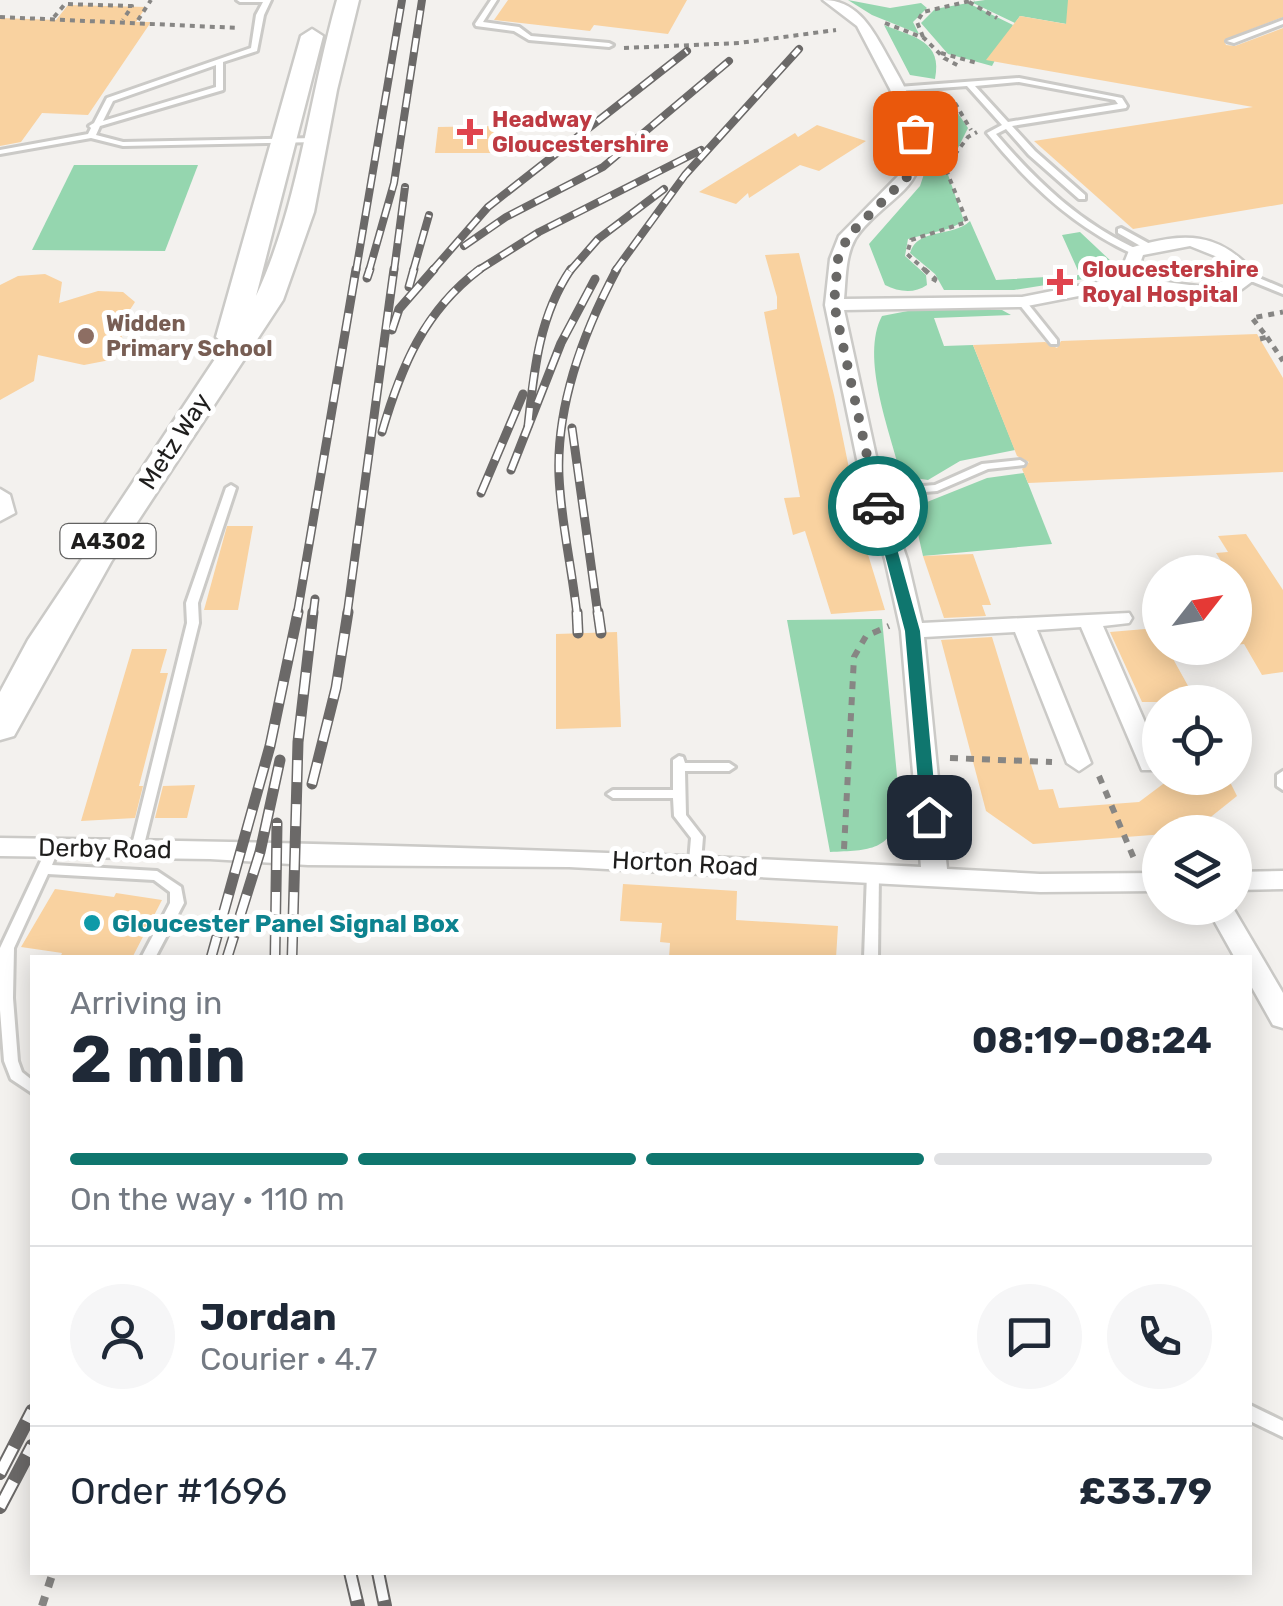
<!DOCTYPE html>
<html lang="en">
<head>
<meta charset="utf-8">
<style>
	:root { --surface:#fff; --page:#f6f6f7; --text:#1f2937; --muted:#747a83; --line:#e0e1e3; --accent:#0f766e }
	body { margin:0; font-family:Rubik,sans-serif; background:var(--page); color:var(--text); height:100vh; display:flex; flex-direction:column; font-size:38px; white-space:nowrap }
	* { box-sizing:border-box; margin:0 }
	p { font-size:32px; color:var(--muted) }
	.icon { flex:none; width:55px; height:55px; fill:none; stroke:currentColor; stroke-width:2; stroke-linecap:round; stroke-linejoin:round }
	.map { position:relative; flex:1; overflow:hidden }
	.side { position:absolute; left:30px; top:955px; width:1222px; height:620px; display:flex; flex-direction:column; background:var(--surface); border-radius:0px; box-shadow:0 5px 25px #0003 }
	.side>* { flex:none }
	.needle { width:65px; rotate:59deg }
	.fabs { position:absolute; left:1142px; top:555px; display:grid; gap:20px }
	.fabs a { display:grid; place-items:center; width:110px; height:110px; border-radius:50%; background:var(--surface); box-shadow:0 5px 25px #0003; font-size:50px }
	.pin { position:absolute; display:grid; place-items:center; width:85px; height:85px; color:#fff; margin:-42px; border-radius:20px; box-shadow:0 5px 15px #0006 }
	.courier { position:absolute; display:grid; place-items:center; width:100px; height:100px; margin:-50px; border:8px solid #0f766e; border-radius:50%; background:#fff; color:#222; box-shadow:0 2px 12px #0007 }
	.summary em { font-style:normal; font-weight:700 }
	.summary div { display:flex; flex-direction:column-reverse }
	.summary { display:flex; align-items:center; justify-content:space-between; height:170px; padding:0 40px }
	h1 { font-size:65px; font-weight:700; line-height:75px }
	.bar { display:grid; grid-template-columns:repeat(4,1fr); gap:15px 10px; align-content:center; height:120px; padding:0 40px }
	.bar i { height:12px; border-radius:8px; background:var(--line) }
	.bar .active { background:var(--accent) }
	.bar p { grid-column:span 4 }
	.line { display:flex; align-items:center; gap:25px; padding:0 40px; border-top:2px solid var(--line) }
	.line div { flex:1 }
	.round { display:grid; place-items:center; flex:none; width:105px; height:105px; border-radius:52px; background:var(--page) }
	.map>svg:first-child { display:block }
	.green { fill:#95d6af }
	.building { fill:#f9d2a0 }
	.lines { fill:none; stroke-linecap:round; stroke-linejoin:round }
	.service-casing { stroke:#cbcac7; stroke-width:6 }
	.minor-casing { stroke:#cbcac7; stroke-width:5 }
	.primary-casing { stroke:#cbcac7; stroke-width:5 }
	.path-far3 { stroke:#878684; stroke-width:4; stroke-dasharray:5 5; stroke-linecap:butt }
	.path-far2 { stroke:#878684; stroke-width:5; stroke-dasharray:6 6; stroke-linecap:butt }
	.path-far1 { stroke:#878684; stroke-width:6; stroke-dasharray:8 8; stroke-linecap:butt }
	.path { stroke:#878684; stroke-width:8; stroke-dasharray:10 10; stroke-linecap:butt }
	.service { fill:#fff; fill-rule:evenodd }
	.minor { fill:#fff; fill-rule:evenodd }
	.primary { fill:#fff; fill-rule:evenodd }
	.rail-far3-casing { stroke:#6b6968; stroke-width:8 }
	.rail-far2-casing { stroke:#6b6968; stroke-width:9 }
	.rail-far1-casing { stroke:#6b6968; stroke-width:11 }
	.rail-casing { stroke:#6b6968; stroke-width:14 }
	.rail-far3 { stroke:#fff; stroke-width:5; stroke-dasharray:14; stroke-linecap:butt }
	.rail-far2 { stroke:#fff; stroke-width:6; stroke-dasharray:18; stroke-linecap:butt }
	.rail-far1 { stroke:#fff; stroke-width:8; stroke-dasharray:22; stroke-linecap:butt }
	.rail { stroke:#fff; stroke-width:10; stroke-dasharray:29; stroke-linecap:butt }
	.route { fill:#0f766e }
	.done { stroke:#696866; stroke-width:10; stroke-dasharray:0 18 }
	.health-dot { fill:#e0444e; stroke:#fff; stroke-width:4 }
	.education-dot { fill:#8d6e63; stroke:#fff; stroke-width:4 }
	.culture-dot { fill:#0f9aa8; stroke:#fff; stroke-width:4 }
	.labels { text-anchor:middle; stroke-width:10; stroke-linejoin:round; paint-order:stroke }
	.far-health-label { font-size:22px; font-weight:bold; fill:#be3a42; stroke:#fff; text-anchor:start }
	.far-education-label { font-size:22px; font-weight:bold; fill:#785e54; stroke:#fff; text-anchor:start }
	.shield { fill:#fff; stroke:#626261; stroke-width:2.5 }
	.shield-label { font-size:22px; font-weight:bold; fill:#1f1e1d }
	.street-label { font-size:25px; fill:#1f1e1d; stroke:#fff }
	.culture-label { font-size:25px; font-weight:bold; fill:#0d838f; stroke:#fff; text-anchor:start }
</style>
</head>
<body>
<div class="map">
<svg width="1283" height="1606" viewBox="0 0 1283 1606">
	<rect width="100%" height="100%" fill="#f3f1ee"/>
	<g class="green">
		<polygon points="848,0 890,8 921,3 927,8 913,22 919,34 872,15"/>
		<polygon points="985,0 1091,0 1148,38 1020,16 1015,23 971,2"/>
		<polygon points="968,3 1013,25 992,66 948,54 921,23 935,9"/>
		<path d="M884,25c30,12 59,16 51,54l-25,-4z"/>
		<polygon points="939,93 946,96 968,128 956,152 935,156 922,99"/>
		<path d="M929,159l14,1 21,61 -13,7 -43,11 -3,17 21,19 1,10c-13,9 -28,7 -42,0l-16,-41 51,-58z"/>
		<polygon points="74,165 198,165 165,251 32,250"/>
		<path d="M970,221l26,59 84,-5 -18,-40 18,-3 34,32 -1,5 -11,7 -88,14h-70l-9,-16 -25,-21c8,-26 42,-15 60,-32z"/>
		<path d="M1002,310l9,5 -77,3 10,28 29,-1 42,105 -55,11 -32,19 -27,-4c-11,-45 -41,-119 -19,-160l31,-6z"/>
		<polygon points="1024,473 1052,544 923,556 912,508 987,478"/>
		<path d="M882,619l18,188c-7,45 -31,43 -70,45l-43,-232z"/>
	</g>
	<g class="building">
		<polygon points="508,0 687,0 668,34 594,25 590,31 494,20"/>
		<polygon points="1068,0 1283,0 1283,17 1224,40 1226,45 1235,46 1283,28 1283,204 1133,229 1034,141 1253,107 986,60 1020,16 1066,24"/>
		<polygon points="68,5 146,7 136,22 151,22 88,115 42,113 21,142 0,146 0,18 56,20"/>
		<polygon points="817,125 866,141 819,171 800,165 749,198 748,193 736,204 699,192 795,133 798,137"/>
		<polygon points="494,126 493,153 435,153 438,127"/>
		<polygon points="799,253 834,395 858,512 855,512 885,610 831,614 805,531 793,535 784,498 800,497 764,312 777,309 777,297 765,255"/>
		<polygon points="45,274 62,282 59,303 98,291 123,292 135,302 118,328 126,346 110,360 84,365 38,355 34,381 0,400 0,285 18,276"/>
		<polygon points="1257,334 1283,378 1283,472 1028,483 1022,469 1029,462 1017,456 973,345 1045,342 1057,348 1061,341"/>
		<polygon points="227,526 253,526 238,610 204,610"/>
		<polygon points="1246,534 1283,590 1283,672 1262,675 1244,644 1235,645 1235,572 1228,572 1216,553 1228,552 1218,536"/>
		<polygon points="973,554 991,605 982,605 986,616 944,618 923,556"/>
		<polygon points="1157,628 1160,648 1167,648 1197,702 1142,702 1110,632"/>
		<polygon points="617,632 621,727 556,729 556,634"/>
		<polygon points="992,637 1039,790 1053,789 1059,808 1139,802 1171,778 1228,778 1237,796 1192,832 1033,844 986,811 941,640"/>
		<polygon points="132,649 167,649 160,673 168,673 139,786 143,786 135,818 81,821"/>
		<polygon points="195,785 187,818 155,818 163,786"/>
		<polygon points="623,884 737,891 736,920 838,926 836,958 669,958 670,943 660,942 662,923 620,921"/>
		<polygon points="55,889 114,897 116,893 162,900 132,958 60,958 62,953 21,947"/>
	</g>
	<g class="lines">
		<defs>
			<g id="service">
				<path d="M237,0h34l-7,15 -7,36 -34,11v28l-123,36 -4,9 27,7 193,-4h3v4l-196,4 -32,-8 -91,16v-4l88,-16 3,-6 -2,-2 5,-3 13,-25 144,-50 5,-33 7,-13h-23zM216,65v22l-113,34 10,-20z"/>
				<polygon points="491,0 497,0 483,22 519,27 531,36 609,43 613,45 609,47 529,40 514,31 476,26 475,24"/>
				<polygon points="1283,20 1283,24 1234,43 1227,41"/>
				<path d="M1019,78l103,20 5,8 -1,2 -114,18 23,25 50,44v4h-6l-50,-44 -23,-26 -10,5c41,48 85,90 143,116v4h-6c-59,-27 -106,-71 -146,-121l15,-8 -35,-39 -69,5 -4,-2 4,-2zM1019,82l96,18 3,4 -110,18 -33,-36z"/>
				<polygon points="1121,228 1150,244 1151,246 1144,248 1118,233 1118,229"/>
				<polygon points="1246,275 1252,275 1283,288 1283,294 1246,279"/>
				<polygon points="1022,299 1025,300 1057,340 1057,344 1051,344 1019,304 1019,300"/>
				<polygon points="1020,460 1025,463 1024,465 988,469 937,491 874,496 869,493 874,490 935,485 982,464"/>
				<polygon points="231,485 236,488 198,603 199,623 143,849 137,853 131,849 187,623 186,603 226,488"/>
				<polygon points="679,756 683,757 685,763 729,763 735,767 729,771 685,771 686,815 703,837 701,862 695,867 689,862 691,838 674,816 673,798 613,798 607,794 613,790 673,790 673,760"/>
				<polygon points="1283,771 1283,790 1277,786 1277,775"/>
				<polygon points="54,842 60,846 52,865 157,871 181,887 184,903 155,958 141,958 170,903 170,892 154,880 48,874 14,948 13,998 18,1061 22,1072 32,1080 32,1093 11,1079 4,1061 0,1010 0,948 48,846"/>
				<polygon points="873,868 879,873 878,958 864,958 867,873"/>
				<polygon points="1250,1405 1283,1421 1283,1437 1250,1421"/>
			</g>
			<g id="minor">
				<path d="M823,0c32,0 47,25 61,50 23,42 61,98 20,140 -15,15 -38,31 -49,49 -10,18 -9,41 -11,60l178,-2 96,-19 12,-30c54,-16 90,-18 128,29l-16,12 -37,8 -80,-10 -103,20 -178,3 40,183 23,66 15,64 207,-10 3,5 -3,5 -26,3 57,131v13h-18l-61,-143 -44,3 54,133 -12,8 -12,-8 -52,-131 -91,5 23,232 93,5 120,-1v18l-120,1 -471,-25 -261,-2 -98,-6 -210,-3v-18c307,4 614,13 921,29l-20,-236 -16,-72 -21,-66 -39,-188 5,-46 9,-23 63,-64 5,-39 -17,-44 -33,-63zM1190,246l30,12 18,18 -33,11 -70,-9 8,-23z"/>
				<polygon points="0,489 10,495 15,513 0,521"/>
				<polygon points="1283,871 1283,889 1235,890 1235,872"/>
				<polygon points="1207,908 1233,908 1283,993 1283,1028 1273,1025 1250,984 1250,958 1235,958"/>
			</g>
			<path id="primary" d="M337,0h22l-22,90 -23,122 -31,88 -172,262 -97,174 -14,4v-48l28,-52 197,-296 -9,-7 85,-301 11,-7 11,7 -67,260c43,-92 53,-198 81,-296z"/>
		</defs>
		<use href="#service" class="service-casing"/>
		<use href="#minor" class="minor-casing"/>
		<use href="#primary" class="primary-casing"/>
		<g class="path-far3">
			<polyline points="969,2 997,18"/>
			<polyline points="0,17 239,28"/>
			<polyline points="54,17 65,4 132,6 123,20"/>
			<polyline points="138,20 151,0"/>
			<polyline points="885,23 924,38 944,58 959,66"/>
			<polyline points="923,37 917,22 923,12 974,0"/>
			<polyline points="624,48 739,43 836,30"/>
			<polyline points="941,53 977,63"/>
			<polyline points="955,103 971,130"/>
			<polyline points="946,158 953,157 968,137 977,132"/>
			<polyline points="926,271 907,254 911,240 967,222 945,167 946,158"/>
		</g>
		<g class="path-far2">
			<polyline points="924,269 935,279 931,286"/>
			<polyline points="1267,337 1283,361"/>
			<polyline points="1260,339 1267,337 1252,318 1283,312"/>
		</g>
		<g class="path-far1">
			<polyline points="950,758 1052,762"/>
			<polyline points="1099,776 1135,861"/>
			<polyline points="844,849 854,657 866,636 889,626"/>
		</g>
		<polyline class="path" points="42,1606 53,1572"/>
		<use href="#service" class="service"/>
		<use href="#minor" class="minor"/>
		<use href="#primary" class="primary"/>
		<defs>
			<g id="rail-far3">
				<polyline points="464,246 506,217 603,167 729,61"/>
				<polyline points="356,271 402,0"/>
				<polyline points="369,271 394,183 422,0"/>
				<polyline points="394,271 405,187"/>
				<polyline points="413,271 429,215"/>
				<polyline points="432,271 488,207 687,51"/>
				<polyline points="477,271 539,232 701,150"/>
				<polyline points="570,271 598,239 664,189"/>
				<polyline points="615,271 685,175 799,49"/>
			</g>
			<g id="rail-far2">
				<polyline points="367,278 370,269"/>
				<polyline points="409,287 414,269"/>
				<polyline points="392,330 399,309 434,269"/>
				<path d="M528,426c6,-56 11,-110 43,-157"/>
				<polyline points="572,428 598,615"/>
				<path d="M382,432c19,-65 42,-121 98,-163"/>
				<polyline points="511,470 561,343 595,279"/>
				<polyline points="481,493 523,394"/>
				<polyline points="297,615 356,269"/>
				<polyline points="313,615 315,599"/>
				<polyline points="347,615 394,269"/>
				<path d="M577,615c-5,-47 -16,-92 -18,-139 -3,-72 25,-145 58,-207"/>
			</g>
			<g id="rail-far1">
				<polyline points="577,612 578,633"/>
				<polyline points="598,612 601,633"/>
				<polyline points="312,784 336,688 348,612"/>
				<polyline points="211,958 270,746 298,612"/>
				<polyline points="227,958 260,852 280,760"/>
				<polyline points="275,958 277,823"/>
				<polyline points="292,958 298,742 313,612"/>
			</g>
			<g id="rail">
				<polyline points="0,1473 32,1411"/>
				<polyline points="0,1507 32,1446"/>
				<polyline points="350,1572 358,1606"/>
				<polyline points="378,1572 385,1606"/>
			</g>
		</defs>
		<use href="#rail-far3" class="rail-far3-casing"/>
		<use href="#rail-far2" class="rail-far2-casing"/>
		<use href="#rail-far1" class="rail-far1-casing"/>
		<use href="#rail" class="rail-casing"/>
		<use href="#rail-far3" class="rail-far3"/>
		<use href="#rail-far2" class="rail-far2"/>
		<use href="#rail-far1" class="rail-far1"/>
		<use href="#rail" class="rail"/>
	</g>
	<polygon class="route" points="878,502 885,506 920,631 937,817 929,823 921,817 905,631 872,506"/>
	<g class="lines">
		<polyline class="done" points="878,506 834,304 838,259 848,236 910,174 915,156 915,133"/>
	</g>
	<g class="health-dot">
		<path d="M465 117h10v10h10v10h-10v10h-10v-10h-10v-10h10z"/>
		<path d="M1055 267h10v10h10v10h-10v10h-10v-10h-10v-10h10z"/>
	</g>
	<circle class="education-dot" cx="86" cy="336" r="10"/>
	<circle class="culture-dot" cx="92" cy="923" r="10"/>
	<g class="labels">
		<g class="far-health-label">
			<text x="492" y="127">Headway<tspan x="492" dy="25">Gloucestershire</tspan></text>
			<text x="1082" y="277">Gloucestershire<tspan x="1082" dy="25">Royal Hospital</tspan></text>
		</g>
		<g class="far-education-label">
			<text x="106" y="331">Widden<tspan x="106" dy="25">Primary School</tspan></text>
		</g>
		<rect class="shield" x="60.5" y="524" width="95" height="34" rx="8"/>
		<g class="shield-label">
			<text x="108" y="549">A4302</text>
		</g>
		<g class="street-label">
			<text transform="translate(174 441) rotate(-57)" y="9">Metz Way</text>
			<text transform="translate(105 848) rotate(1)" y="9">Derby Road</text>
			<text transform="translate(685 863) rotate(3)" y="9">Horton Road</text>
		</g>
		<g class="culture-label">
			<text x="112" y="932">Gloucester Panel Signal Box</text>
		</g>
	</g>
</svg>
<div class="fabs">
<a><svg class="needle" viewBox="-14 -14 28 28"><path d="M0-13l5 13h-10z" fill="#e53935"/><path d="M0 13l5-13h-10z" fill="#747a83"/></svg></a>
<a><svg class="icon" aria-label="locate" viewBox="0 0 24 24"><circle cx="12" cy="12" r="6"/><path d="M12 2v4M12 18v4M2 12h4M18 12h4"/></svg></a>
<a><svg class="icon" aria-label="layers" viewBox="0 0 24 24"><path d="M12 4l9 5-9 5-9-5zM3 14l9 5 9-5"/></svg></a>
</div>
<div class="pin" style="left:915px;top:133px;background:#ea580c"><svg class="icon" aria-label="bag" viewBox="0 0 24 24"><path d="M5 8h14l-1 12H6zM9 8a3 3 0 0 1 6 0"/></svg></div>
<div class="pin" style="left:929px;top:817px;background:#1f2937"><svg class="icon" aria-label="home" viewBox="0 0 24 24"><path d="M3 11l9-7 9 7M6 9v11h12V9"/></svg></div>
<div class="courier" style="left:878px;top:506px"><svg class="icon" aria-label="car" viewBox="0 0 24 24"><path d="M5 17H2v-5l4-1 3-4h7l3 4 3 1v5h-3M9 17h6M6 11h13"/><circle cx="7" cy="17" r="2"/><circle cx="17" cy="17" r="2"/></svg></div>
<section class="side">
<div class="summary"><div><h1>2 min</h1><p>Arriving in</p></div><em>08:19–08:24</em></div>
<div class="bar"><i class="active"></i><i class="active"></i><i class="active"></i><i></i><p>On the way · 110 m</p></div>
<div class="line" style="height:180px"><a class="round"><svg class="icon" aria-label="person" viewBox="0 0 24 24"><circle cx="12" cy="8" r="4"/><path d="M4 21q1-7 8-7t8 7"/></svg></a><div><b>Jordan</b><p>Courier · 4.7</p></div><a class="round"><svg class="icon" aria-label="chat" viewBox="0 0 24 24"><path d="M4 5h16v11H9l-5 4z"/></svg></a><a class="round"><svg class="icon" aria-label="phone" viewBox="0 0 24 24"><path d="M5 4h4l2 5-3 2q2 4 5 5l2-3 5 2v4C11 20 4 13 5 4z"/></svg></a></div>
<div class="line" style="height:130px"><div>Order #1696</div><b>£33.79</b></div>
</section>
</div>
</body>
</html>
